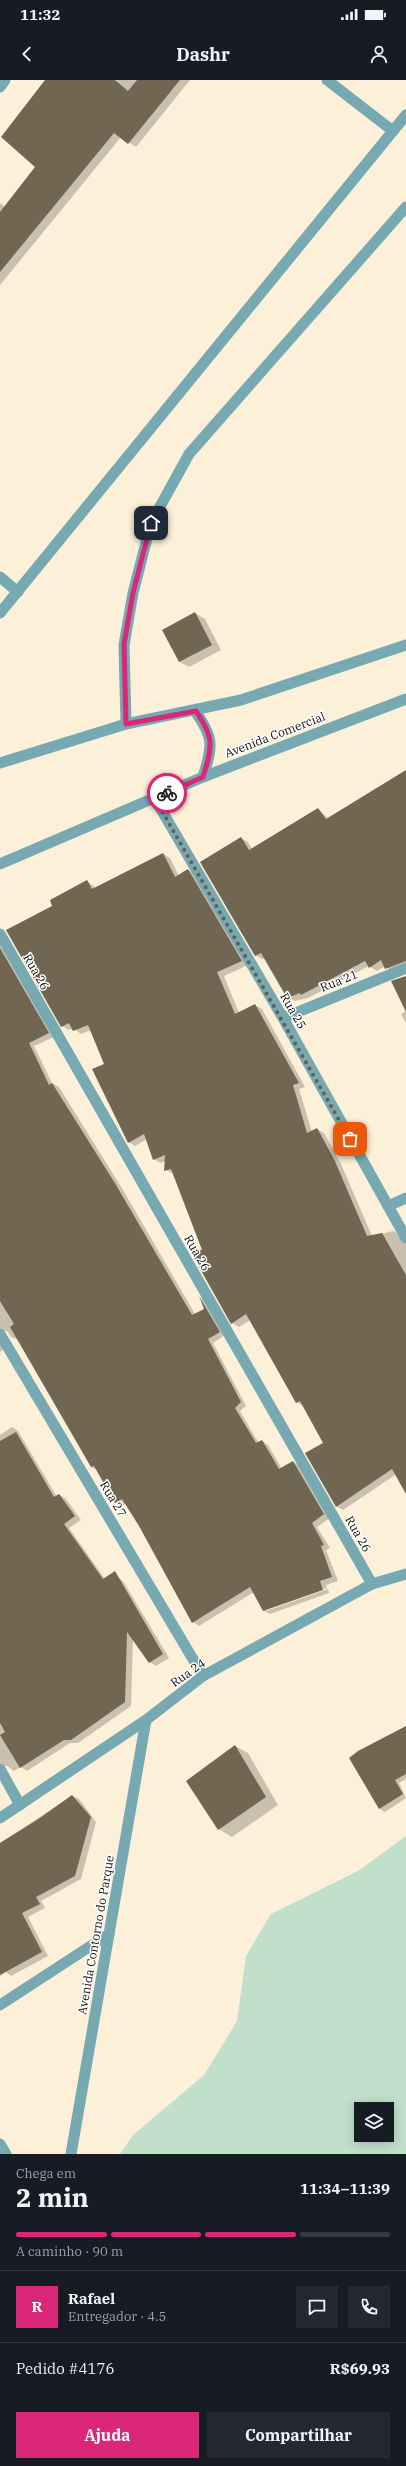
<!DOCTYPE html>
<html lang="pt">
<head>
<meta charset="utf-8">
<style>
	:root { --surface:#171b24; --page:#242831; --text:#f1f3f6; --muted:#9ea1a6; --line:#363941; --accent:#db2777 }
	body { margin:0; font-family:"IBM Plex Serif",serif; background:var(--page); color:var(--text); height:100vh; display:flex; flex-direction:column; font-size:15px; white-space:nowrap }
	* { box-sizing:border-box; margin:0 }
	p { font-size:13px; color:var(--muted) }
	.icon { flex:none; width:22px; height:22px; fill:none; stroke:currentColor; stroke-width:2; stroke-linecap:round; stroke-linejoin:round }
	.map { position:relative; height:2074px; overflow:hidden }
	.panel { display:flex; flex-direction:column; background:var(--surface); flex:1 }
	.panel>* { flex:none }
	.fabs { position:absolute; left:354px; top:2022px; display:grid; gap:8px }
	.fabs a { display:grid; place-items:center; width:40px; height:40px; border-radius:0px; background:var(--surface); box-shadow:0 2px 10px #0003; font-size:20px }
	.pin { position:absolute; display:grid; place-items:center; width:34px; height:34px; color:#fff; margin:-17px; border-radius:8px; box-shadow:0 2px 6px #0006 }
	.courier { position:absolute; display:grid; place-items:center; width:40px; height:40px; margin:-20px; border:3px solid #db2777; border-radius:50%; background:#fff; color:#222; box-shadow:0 1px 5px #0007 }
	.headline em { font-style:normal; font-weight:800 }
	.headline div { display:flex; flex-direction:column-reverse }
	.headline { display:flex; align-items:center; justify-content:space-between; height:68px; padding:0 16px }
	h1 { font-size:26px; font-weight:800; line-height:30px }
	.bar { display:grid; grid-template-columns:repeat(4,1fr); gap:6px 4px; align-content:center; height:48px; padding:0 16px }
	.bar i { height:5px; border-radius:3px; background:var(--line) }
	.bar .on { background:var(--accent) }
	.bar p { grid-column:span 4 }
	.line { display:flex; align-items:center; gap:10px; padding:0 16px; border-top:1px solid var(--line) }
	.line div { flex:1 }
	.round { display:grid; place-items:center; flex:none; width:42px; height:42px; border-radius:0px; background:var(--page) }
	.button { display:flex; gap:8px; margin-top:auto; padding:8px 16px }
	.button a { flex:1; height:46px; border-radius:0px; background:var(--accent); color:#fff; font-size:16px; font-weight:800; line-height:46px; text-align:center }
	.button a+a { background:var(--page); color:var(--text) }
	.status { display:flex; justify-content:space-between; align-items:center; height:28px; padding:0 20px; background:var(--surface); direction:ltr }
	.status svg { height:11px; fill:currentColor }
	header { display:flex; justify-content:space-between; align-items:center; height:52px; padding:0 16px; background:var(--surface); font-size:18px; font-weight:800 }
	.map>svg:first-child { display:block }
	.green { fill:#c0e0cb; fill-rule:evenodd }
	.shadow { fill:#0003 }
	.building { fill:#716652 }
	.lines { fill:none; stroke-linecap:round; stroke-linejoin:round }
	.minor { stroke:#76a9b2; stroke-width:11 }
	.tertiary { stroke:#76a9b2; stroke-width:11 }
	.done { stroke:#665e52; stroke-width:4; stroke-dasharray:0 7.2 }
	.route { stroke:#db2777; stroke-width:5 }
	.labels { text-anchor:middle; stroke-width:3; stroke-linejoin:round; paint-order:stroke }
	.street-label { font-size:12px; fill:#151009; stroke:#fefefe }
</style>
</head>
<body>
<div class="status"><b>11:32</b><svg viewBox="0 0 49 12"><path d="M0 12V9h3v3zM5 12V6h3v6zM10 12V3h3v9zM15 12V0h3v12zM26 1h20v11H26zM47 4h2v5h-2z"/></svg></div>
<header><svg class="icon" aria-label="back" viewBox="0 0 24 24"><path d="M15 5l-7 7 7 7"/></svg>Dashr<svg class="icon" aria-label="person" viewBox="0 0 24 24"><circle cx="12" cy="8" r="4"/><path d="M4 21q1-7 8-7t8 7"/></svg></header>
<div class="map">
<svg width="406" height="2074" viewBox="0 0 406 2074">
	<rect width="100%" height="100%" fill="#fcf0d9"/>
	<path class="green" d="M406,1756v318h-286l13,-19 71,-60 33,-54 9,-65 25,-42 87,-43zM361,2029h26v26h-26z"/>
	<g class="shadow">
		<polygon points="49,0 190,0 136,67 121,57 0,205 0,123 5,127 36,87"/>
		<polygon points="195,533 205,539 221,570 189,587 180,582"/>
		<polygon points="406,691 406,887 393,892 385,886 377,891 369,886 308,918 295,921 288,917 265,878 262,879 255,875 241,758 248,762 252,769 318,729 329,739"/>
		<polygon points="163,774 170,778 179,796 188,790 195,794 248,885 224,896 239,933 255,925 262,929 305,1007 299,1009 312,1052 317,1049 324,1053 341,1084 372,1156 393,1151 400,1155 406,1164 406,1391 398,1393 343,1430 336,1426 324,1363 303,1326 297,1322 250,1240 239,1247 232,1243 174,1094 166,1090 166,1081 160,1083 154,1079 147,1059 135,1066 129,1062 105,985 91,950 81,954 73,948 69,950 62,946 87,801 96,808"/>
		<polygon points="0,862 54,957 34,966 52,1003 59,1007 123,1110 195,1234 205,1230 201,1218 205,1220 225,1255 213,1263 246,1326 240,1331 251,1350 259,1363 262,1361 268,1365 282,1389 293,1382 300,1385 330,1438 317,1447 330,1468 326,1470 338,1501 326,1505 327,1508 266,1529 266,1531 328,1509 329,1513 270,1534 264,1531 254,1512 199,1546 193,1542 140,1446 126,1423 122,1426 115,1422 97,1390 91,1387 19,1260 11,1257 7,1251 2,1251 0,1256"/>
		<polygon points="406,931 406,943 401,934"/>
		<polygon points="0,1261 4,1269 0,1272"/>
		<polygon points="12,1347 18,1351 57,1417 60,1415 66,1419 81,1440 69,1448 105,1499 117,1497 123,1501 169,1578 156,1586 150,1582 133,1559 131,1626 78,1663 70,1663 27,1691 21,1687 14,1691 7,1686 3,1686 0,1691 0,1355"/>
		<polygon points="406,1664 406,1699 399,1703 406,1718 385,1732 380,1729 350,1679"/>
		<polygon points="235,1666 248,1673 278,1725 232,1757 219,1749 187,1702"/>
		<polygon points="72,1716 79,1719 96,1742 81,1799 41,1821 45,1828 28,1837 48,1876 11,1896 6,1892 0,1896 0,1763"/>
	</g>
	<g class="building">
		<polygon points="45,0 115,0 128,11 137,0 180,0 128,64 114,53 0,192 0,132 35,87 1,57"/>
		<polygon points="195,532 212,565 179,582 162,550"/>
		<polygon points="406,690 406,881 385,889 381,880 369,888 365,881 301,915 300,913 287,918 261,873 255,876 200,782 241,757 249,770 318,728 326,739"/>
		<polygon points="163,773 175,797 188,789 242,881 217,892 235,934 255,924 299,1003 293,1005 307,1053 317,1048 334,1079 367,1156 382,1153 406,1195 406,1414 392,1389 336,1427 305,1373 323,1363 300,1321 296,1323 246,1234 231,1244 189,1169 202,1170 171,1089 164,1091 165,1075 153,1080 144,1054 128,1063 92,989 104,984 88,945 73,951 69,943 61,947 6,850 52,826 50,820 87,800 92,809"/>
		<polygon points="0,868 49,953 29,963 49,1005 52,1003 116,1105 192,1235 204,1229 199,1216 220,1252 208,1259 241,1322 235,1328 256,1363 262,1360 279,1389 293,1381 324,1434 312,1443 324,1465 321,1466 332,1497 320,1501 323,1510 263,1531 250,1507 192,1543 139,1446 122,1419 115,1423 94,1386 91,1387 10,1247 14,1244 0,1221"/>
		<polygon points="406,896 406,932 391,901"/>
		<polygon points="16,1352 54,1417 59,1414 75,1436 64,1444 103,1499 115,1491 163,1574 149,1583 127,1552 125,1622 71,1660 64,1660 20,1688 0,1655 5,1652 0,1643 0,1361"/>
		<polygon points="406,1646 406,1694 395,1700 403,1714 379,1729 349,1678 358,1671"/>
		<polygon points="235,1665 266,1717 218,1750 186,1701"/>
		<polygon points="72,1715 91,1737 75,1796 36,1817 40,1824 22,1833 42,1872 0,1895 0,1763 37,1740"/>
	</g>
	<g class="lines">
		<g class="minor">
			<polyline points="327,0 393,51"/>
			<polyline points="0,7 5,0"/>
			<polyline points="0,497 18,512"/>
			<polyline points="155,719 283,938 406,1158"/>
			<polyline points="0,854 372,1504"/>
			<polyline points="283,938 406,888"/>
			<polyline points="388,1126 406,1118"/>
			<polyline points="0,1254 203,1596"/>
			<polyline points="0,1689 20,1725"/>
			<polyline points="0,1738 146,1640 203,1596 372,1504 406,1494"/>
			<polyline points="0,1925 109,1854"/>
			<polyline points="0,2064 6,2074"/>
			<polyline points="71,2074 146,1640"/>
		</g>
		<g class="tertiary">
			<polyline points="0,533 406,35"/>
			<path d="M195,631c19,27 18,34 8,66"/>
			<polyline points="126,644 124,565 133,513 151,443 189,374 406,127"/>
			<polyline points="0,683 126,644 241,620 406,565"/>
			<polyline points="0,784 203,697 406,619"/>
		</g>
	</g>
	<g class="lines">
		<polyline class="done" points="167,713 155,719 350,1059"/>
		<path class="route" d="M151,443l-18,70 -9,51 2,80 70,-13c18,27 17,34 7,66l-36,16"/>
	</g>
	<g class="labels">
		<g class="street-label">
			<text transform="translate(275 655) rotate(-21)" y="4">Avenida Comercial</text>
			<text transform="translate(36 892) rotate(60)" y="4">Rua 26</text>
			<text transform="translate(339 901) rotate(-22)" y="4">Rua 21</text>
			<text transform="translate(293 931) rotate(60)" y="4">Rua 25</text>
			<text transform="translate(197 1173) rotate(60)" y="4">Rua 26</text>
			<text transform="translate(113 1419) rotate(59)" y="4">Rua 27</text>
			<text transform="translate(358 1454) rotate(60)" y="4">Rua 26</text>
			<text transform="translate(188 1593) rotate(-35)" y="4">Rua 24</text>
			<text transform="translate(96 1855) rotate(-80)" y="4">Avenida Contorno do Parque</text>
		</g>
	</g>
</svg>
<div class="fabs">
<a><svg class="icon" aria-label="layers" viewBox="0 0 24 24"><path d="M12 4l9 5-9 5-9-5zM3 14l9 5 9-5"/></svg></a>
</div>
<div class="pin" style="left:350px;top:1059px;background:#ea580c"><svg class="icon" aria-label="bag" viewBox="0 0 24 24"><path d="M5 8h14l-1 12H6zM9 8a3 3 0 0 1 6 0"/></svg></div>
<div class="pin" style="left:151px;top:443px;background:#1f2937"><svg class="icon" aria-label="home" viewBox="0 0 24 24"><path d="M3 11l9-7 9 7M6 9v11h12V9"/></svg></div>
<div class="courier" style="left:167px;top:713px"><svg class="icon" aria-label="bike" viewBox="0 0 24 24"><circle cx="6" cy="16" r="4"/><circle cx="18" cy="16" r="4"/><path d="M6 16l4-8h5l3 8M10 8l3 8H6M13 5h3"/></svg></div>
</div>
<section class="panel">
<div class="headline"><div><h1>2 min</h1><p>Chega em</p></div><em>11:34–11:39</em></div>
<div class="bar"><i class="on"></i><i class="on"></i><i class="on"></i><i></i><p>A caminho · 90 m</p></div>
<div class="line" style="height:72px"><b class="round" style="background:var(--accent);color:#fff">R</b><div><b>Rafael</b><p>Entregador · 4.5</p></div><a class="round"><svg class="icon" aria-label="chat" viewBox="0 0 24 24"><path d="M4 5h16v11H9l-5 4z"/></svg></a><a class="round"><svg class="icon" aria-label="phone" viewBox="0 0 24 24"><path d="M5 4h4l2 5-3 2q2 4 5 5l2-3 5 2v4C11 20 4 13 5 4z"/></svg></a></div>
<div class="line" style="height:52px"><div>Pedido #4176</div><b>R$69.93</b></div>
<div class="button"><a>Ajuda</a><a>Compartilhar</a></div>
</section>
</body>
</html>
